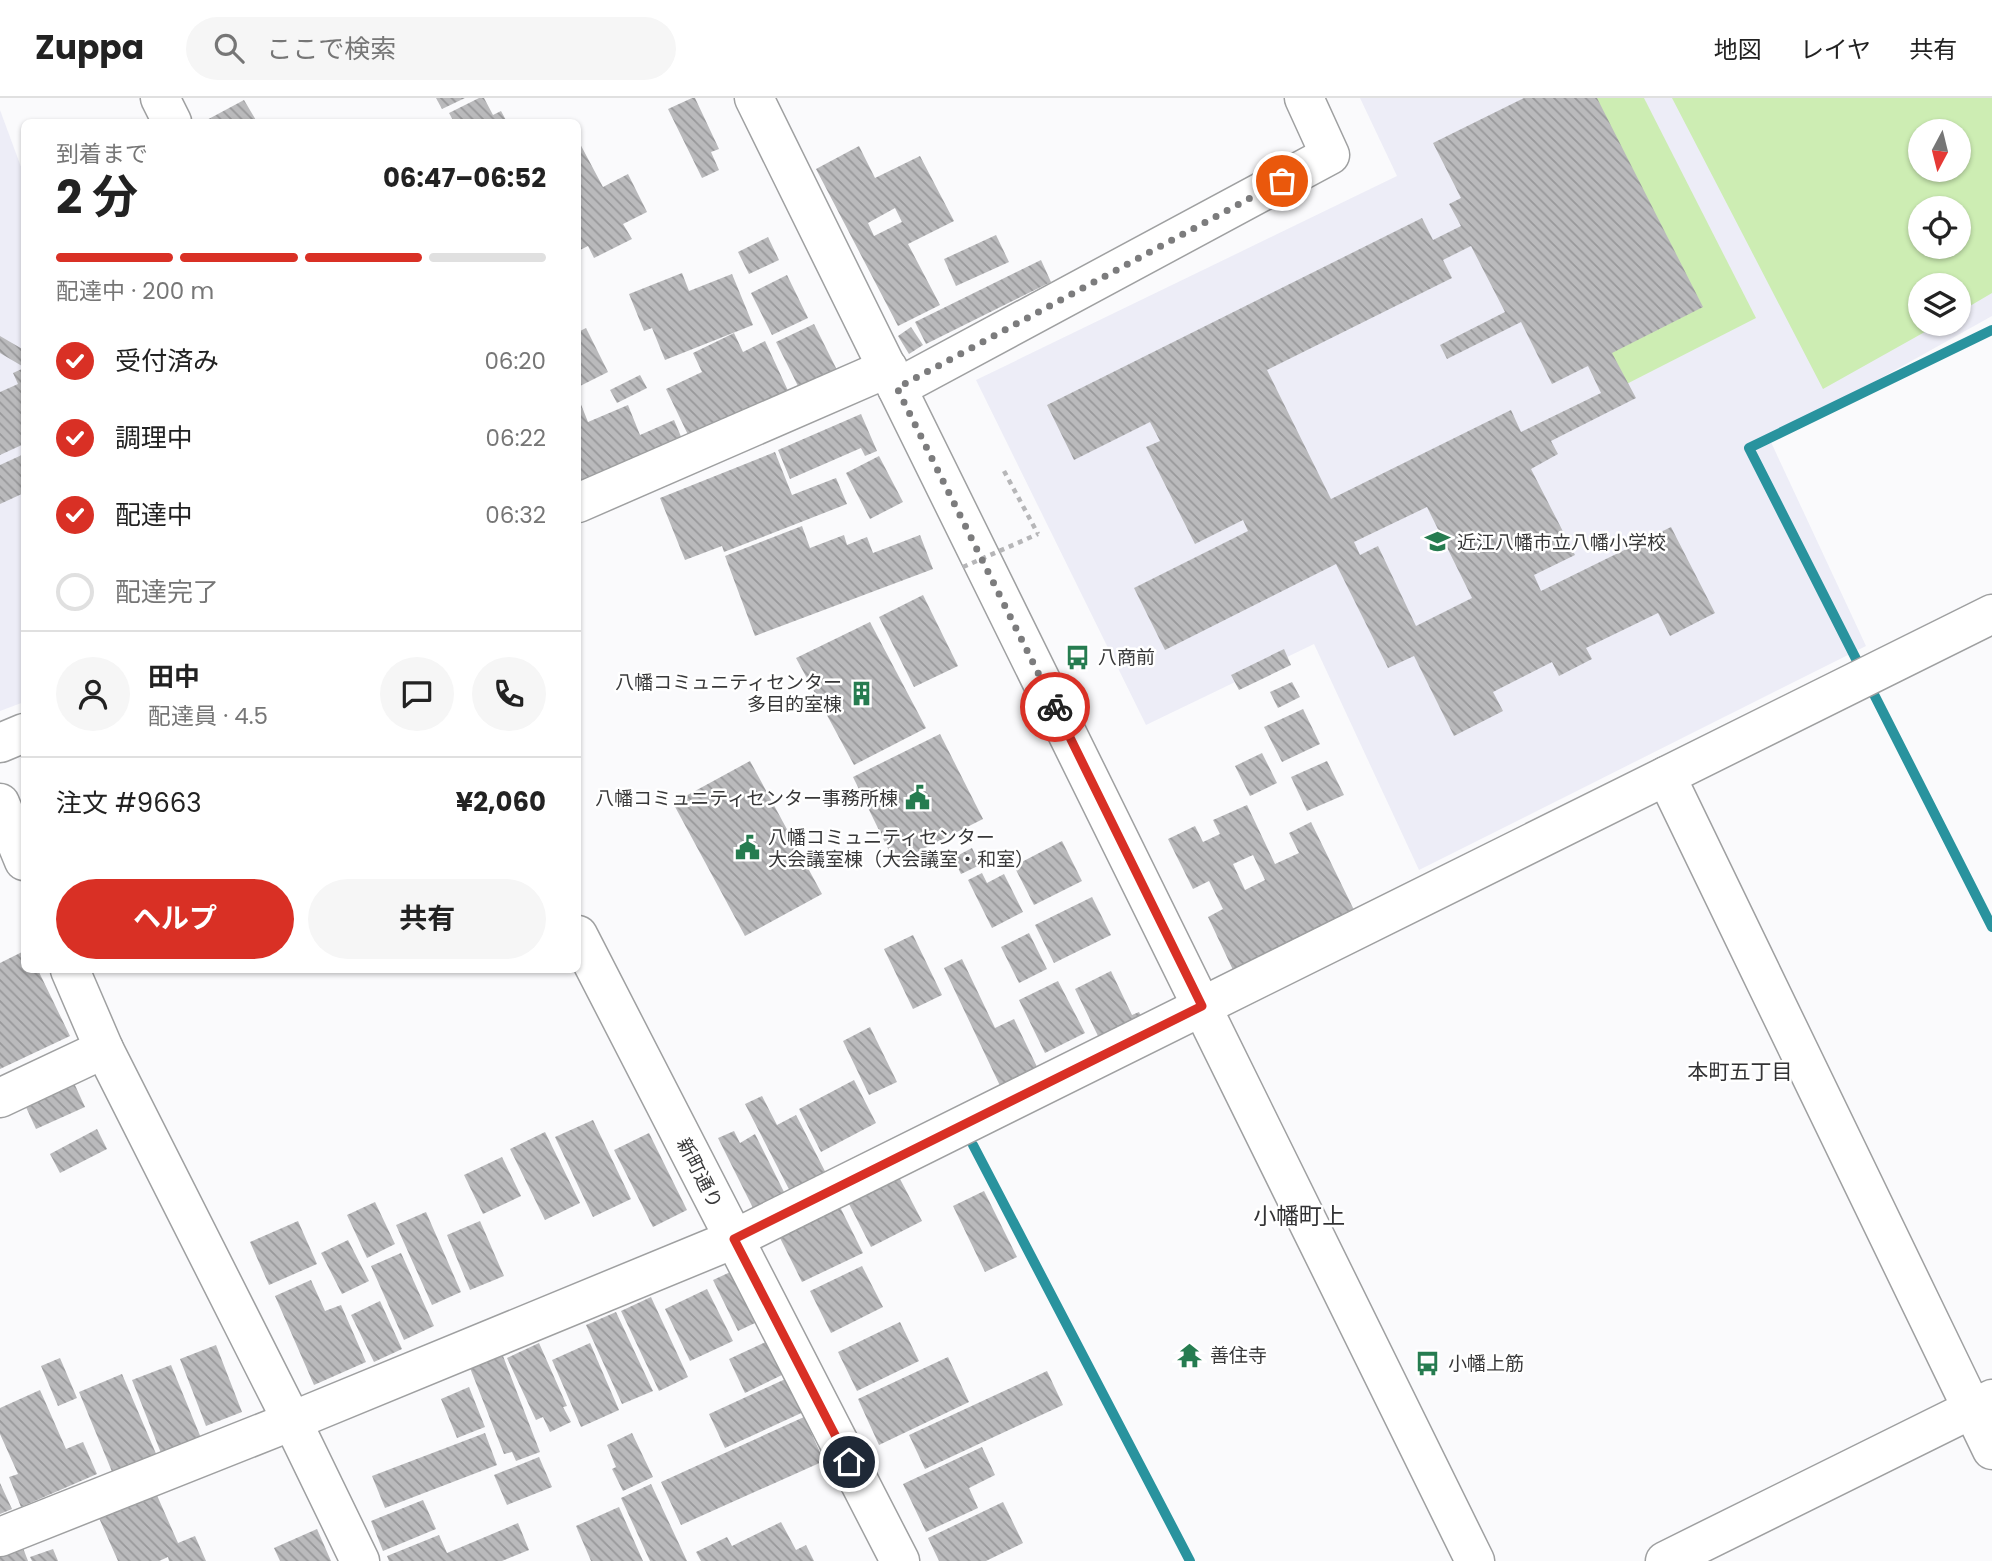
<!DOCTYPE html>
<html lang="ja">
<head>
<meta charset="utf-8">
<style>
	:root { --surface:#fff; --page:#f6f6f6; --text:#222; --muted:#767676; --line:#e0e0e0; --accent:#d93025 }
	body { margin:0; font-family:Poppins,"Noto Sans JP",sans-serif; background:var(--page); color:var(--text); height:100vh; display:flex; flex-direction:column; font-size:26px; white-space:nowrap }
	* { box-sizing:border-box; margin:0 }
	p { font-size:23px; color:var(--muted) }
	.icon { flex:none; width:38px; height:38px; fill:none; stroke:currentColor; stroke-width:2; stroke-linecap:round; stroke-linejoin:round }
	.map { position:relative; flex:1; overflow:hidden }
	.drawer { position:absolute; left:21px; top:21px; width:560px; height:854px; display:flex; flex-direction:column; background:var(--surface); border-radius:10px; box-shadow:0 2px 5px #0004 }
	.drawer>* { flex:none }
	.needle { width:46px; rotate:187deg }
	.tools { position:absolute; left:1908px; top:21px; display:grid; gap:14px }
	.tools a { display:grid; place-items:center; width:63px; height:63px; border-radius:50%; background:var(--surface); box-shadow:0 2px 5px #0004; font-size:35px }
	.pin { position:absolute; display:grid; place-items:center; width:60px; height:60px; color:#fff; margin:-30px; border:4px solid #fff; border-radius:50%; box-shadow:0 2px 7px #0007 }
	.courier { position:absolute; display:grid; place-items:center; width:70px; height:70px; margin:-35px; border:5px solid #d93025; border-radius:50%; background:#fff; color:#222; box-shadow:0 2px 9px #0007 }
	.head em { font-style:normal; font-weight:700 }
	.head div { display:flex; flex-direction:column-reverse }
	.head { display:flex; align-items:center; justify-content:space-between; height:119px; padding:0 35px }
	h1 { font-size:46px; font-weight:700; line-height:52px }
	.bar { display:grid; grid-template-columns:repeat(4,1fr); gap:10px 7px; align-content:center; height:84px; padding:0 35px }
	.bar i { height:9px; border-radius:5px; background:var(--line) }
	.bar .on { background:var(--accent) }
	.bar p { grid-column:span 4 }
	.line { display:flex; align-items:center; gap:18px; padding:0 35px; border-top:2px solid var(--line) }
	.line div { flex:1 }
	.round { display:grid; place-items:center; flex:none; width:74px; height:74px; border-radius:37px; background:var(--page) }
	ol { padding:0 35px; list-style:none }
	li { display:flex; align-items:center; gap:21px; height:77px }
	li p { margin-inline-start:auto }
	li .icon { padding:7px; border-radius:50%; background:var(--accent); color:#fff; stroke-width:4 }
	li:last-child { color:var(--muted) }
	li i { width:38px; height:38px; border:4px solid var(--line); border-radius:50% }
	.button { display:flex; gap:14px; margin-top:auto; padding:14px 35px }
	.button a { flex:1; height:80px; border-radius:42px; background:var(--accent); color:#fff; font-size:28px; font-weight:700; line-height:80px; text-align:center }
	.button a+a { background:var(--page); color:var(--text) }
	header { display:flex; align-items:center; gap:42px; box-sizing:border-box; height:98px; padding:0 35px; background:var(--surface); border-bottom:2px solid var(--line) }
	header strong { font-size:33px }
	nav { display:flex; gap:38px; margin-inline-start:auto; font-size:24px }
	.search { width:490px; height:63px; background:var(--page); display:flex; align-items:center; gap:18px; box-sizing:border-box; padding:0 24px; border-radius:38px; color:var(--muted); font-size:26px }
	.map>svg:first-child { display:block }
	.built { fill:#ededf7; fill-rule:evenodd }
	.park { fill:#cdedb3; fill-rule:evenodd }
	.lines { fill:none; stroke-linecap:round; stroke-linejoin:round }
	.stream { stroke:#29939e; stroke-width:10 }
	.building { fill:url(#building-back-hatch); fill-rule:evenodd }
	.minor-casing { stroke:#9fa0a1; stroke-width:41 }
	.path { stroke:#b6b6b8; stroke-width:4.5; stroke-dasharray:5 5; stroke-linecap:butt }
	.minor { stroke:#fff; stroke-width:38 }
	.path-bridge { stroke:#b6b6b8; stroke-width:4.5; stroke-dasharray:5 5; stroke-linecap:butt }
	.done { stroke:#7c7c7d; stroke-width:7; stroke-dasharray:0 12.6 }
	.route { stroke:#d93025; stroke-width:9 }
	.labels { text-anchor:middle; stroke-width:5; stroke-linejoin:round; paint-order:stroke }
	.poi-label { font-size:19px; fill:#383839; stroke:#fff; text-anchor:start }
	.street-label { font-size:19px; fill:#383839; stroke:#fff }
	.neighbourhood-label { font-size:21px; fill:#333335; stroke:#fff }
	.quarter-label { font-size:23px; fill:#333335; stroke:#fff }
</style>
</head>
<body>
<header>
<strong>Zuppa</strong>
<div class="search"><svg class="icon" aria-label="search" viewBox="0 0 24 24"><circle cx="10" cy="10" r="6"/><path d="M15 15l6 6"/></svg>ここで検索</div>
<nav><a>地図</a><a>レイヤ</a><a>共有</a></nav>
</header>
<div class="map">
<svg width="1992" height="1463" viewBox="0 0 1992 1463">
	<defs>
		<pattern id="building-back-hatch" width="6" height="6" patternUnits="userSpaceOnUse" patternTransform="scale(1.75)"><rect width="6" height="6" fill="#bababc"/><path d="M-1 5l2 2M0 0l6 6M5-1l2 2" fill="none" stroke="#98989a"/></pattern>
	</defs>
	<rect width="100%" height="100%" fill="#fafafc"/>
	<g class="built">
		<path d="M1360,0h632v218l-222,124 96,206 -447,224 -105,-226 -168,81 -170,-345 421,-204zM1920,33h38v39h-38zM1920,110h38v39h-38zM1920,187h38v39h-38z"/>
		<polygon points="0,12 24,77 24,604 0,613"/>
	</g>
	<g class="park">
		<polygon points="1570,0 1644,0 1756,220 1605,297"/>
		<path d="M1672,0h320v195l-34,20v-28h-38v39h19l-116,65zM1920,33h38v39h-38zM1920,110h38v39h-38z"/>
	</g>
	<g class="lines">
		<g class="stream">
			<polyline points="1992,232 1749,350 1992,829"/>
			<polyline points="973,1047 1190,1463"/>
		</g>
	</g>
	<g class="building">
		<polygon points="436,0 465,0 442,11"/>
		<polygon points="479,0 484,0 493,17 501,13 507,24 454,24 449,15"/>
		<polygon points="692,0 695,0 719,51 711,54 719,72 702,80 668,11"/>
		<path d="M1524,0h73l106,209 -91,46 24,45 -85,43 7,13 -27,15 44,86 -41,20 7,16 130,-64 44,86 -45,23 -12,-23 -72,35 6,11 -33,17 -7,-14 -59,30 10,19 -49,25 -40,-80 -26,12 -52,-104 -171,86 -31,-62 114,-57 -5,-11 -48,24 -49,-97 14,-6 -10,-19 -76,38 -27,-55 375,-187 11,22 28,-14 -12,-22 12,-6 -28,-55zM1471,148l34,66 -65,33 7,14 74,-37 31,62 36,-18 13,27 -80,39 -10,-22 -180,89 -64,-129 185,-92 -9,-18zM1427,409l45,91 -56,28 -38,-80 -18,9 -6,-13z"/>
		<polygon points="244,2 257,24 203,24"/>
		<polygon points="578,42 603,89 628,76 647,114 623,126 632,141 594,160 588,148 578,153"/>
		<path d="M859,48l16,32 45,-22 34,65 -46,23 32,61 -42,21 -82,-157zM895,110l7,14 -28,14 -6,-13z"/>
		<polygon points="996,137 1009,164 956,188 944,161"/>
		<polygon points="768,139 779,162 749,176 738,154"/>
		<polygon points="1041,162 1051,184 926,246 915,224"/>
		<polygon points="682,175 689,193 732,176 753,227 665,262 652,230 644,233 629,196"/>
		<polygon points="787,177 808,220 772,237 751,195"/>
		<polygon points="814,226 837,272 799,290 776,244"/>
		<polygon points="911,229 923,247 909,256 898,238"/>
		<polygon points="586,230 608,274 578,289 578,234"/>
		<polygon points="734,235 743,254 765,243 790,297 691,343 666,291 702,274 693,255"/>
		<polygon points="0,238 24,252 24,267 22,268 0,255"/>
		<polygon points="24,270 24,346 0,357 0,294 18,286 13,275"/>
		<polygon points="640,277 647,290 617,305 610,292"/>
		<polygon points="578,299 588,324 628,307 640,337 674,322 685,348 578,392"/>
		<polygon points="861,316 877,353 865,358 861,350 790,381 778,352"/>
		<polygon points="775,354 792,397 836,380 847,406 724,454 722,448 685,462 660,400"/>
		<polygon points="24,356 24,395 0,406 0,367"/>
		<polygon points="879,358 903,404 870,421 846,375"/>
		<polygon points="802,428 810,450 844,437 847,447 867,439 873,455 920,437 933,471 755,538 725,458"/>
		<polygon points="923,497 958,568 914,589 879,519"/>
		<polygon points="870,524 926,630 854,667 796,560"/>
		<polygon points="1284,551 1291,567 1239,592 1231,577"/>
		<polygon points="1292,584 1300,599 1278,610 1270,594"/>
		<polygon points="1303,611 1320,646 1282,664 1264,629"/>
		<polygon points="940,636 983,721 895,765 853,679"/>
		<polygon points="1262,655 1277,685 1250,698 1235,668"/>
		<polygon points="750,663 822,796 745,838 673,705"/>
		<polygon points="1327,663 1344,697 1307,713 1291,679"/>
		<path d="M1247,707l28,59 24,-11 -10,-20 22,-11 44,90 -122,58 -25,-53 15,-8 -14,-28 -16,8 -25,-50 27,-13 8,16 17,-8 -7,-14zM1253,757l12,25 -20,10 -12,-26z"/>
		<polygon points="1062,743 1082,783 1034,807 1014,768"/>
		<polygon points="972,750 980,767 961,776 953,760"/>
		<polygon points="982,775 987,785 1004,776 1023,814 992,830 968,782"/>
		<polygon points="1092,799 1111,837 1054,865 1035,827"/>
		<polygon points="1029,835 1047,871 1019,885 1001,849"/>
		<polygon points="913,837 942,897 913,911 884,851"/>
		<polygon points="24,853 24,872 38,872 70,938 0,971 0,865"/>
		<polygon points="962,861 995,930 1014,921 1041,977 1003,994 944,870"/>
		<polygon points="1111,873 1132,917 1139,914 1143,922 1100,942 1075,891"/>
		<polygon points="1058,883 1085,935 1045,955 1019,902"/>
		<polygon points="870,929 897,984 869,997 843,943"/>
		<polygon points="854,982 876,1025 821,1054 799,1011"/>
		<polygon points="74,985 85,1009 36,1031 25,1007"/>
		<polygon points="762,998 777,1027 796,1017 830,1083 794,1101 745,1006"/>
		<polygon points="593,1022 631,1101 593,1119 555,1039"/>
		<polygon points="97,1031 107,1051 60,1075 50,1056"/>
		<polygon points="734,1033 740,1045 755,1036 788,1102 757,1118 718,1040"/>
		<polygon points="545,1034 580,1105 545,1122 510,1051"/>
		<polygon points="649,1035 687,1112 653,1129 614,1052"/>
		<polygon points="502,1059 521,1098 483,1116 464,1077"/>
		<polygon points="899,1079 922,1123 871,1149 848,1104"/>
		<polygon points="984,1093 1017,1159 985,1174 953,1108"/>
		<polygon points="375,1104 395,1146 367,1160 347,1117"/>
		<polygon points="840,1109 863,1155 802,1184 779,1138"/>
		<polygon points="426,1114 461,1194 432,1207 396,1127"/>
		<polygon points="298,1123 317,1166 269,1187 250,1144"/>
		<polygon points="480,1123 504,1178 470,1192 447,1137"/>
		<polygon points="348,1142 369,1183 342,1196 321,1155"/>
		<polygon points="401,1155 434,1228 404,1242 371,1168"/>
		<polygon points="752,1164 776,1215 738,1233 713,1182"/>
		<polygon points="862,1168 883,1209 831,1235 810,1193"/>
		<polygon points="311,1182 325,1213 341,1207 366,1264 314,1287 275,1198"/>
		<polygon points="707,1191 733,1243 690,1263 665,1211"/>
		<polygon points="651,1199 688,1279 659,1293 621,1213"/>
		<polygon points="380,1203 402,1251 374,1264 351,1217"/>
		<polygon points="616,1214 653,1293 622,1306 586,1227"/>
		<polygon points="900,1224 919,1263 857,1293 838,1254"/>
		<polygon points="770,1242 786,1275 745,1295 729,1261"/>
		<polygon points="539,1245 567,1308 563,1309 571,1324 550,1334 543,1319 536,1322 507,1260"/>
		<polygon points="590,1245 619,1312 581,1329 552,1262"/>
		<polygon points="216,1247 242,1314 206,1328 180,1261"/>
		<polygon points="503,1258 540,1354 516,1363 512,1354 504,1356 470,1270"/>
		<polygon points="948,1259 969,1304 879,1347 858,1301"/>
		<polygon points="60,1260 77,1300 58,1308 41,1268"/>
		<polygon points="171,1267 201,1340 161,1355 132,1282"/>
		<polygon points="805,1272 821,1306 725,1350 709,1316"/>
		<polygon points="1047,1273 1063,1307 925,1371 909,1337"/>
		<polygon points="122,1276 157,1358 113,1376 79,1294"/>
		<polygon points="469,1289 485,1329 457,1340 441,1301"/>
		<polygon points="40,1292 66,1351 83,1344 97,1376 21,1409 9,1379 18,1376 0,1336 0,1310"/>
		<polygon points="804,1319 824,1363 681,1427 661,1384"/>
		<polygon points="485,1335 497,1367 385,1410 372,1378"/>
		<polygon points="632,1335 653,1379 623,1393 612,1371 616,1369 607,1347"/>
		<polygon points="982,1349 995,1377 969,1390 978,1410 926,1434 903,1386"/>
		<polygon points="539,1359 552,1389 507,1407 494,1377"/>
		<polygon points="0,1385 12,1411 0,1416"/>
		<polygon points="152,1386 178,1445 195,1438 206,1463 169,1463 168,1459 159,1463 118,1463 95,1411"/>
		<polygon points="651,1386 687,1463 650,1463 621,1400"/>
		<polygon points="423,1402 436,1431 383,1453 371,1423"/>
		<polygon points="1003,1404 1023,1445 986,1463 939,1463 928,1440"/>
		<polygon points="619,1409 643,1463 591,1463 576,1428"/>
		<polygon points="781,1424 796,1452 806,1447 814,1463 701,1463 696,1454 727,1439 732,1448"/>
		<polygon points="518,1425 529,1452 502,1463 389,1463 387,1458 439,1437 447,1455"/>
		<polygon points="317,1431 331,1463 280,1463 274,1450"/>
		<polygon points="18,1437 28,1463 0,1463 0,1444"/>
		<polygon points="53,1451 58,1463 32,1463 30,1459"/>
	</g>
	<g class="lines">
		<defs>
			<g id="minor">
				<polyline points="160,0 172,24"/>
				<polyline points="754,0 1475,1463"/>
				<polyline points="897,290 1330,57 1304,0"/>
				<polyline points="578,405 888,270"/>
				<polyline points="0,645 24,635"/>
				<polyline points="1666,678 1992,1352"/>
				<polyline points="0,705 24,763"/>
				<polyline points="578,837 900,1463"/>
				<polyline points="70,872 104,951 292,1323 360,1463"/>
				<polyline points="0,1000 104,951"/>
				<polyline points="0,1439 292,1323 734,1141 1992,516"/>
				<polyline points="1665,1463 1992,1301"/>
			</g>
		</defs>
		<use href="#minor" class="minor-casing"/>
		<polyline class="path" points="1004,373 1038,436"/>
		<use href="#minor" class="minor"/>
		<polyline class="path-bridge" points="963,469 1038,436"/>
	</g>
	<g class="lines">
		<polyline class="done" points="1055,609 897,290 1282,83"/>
		<polyline class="route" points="849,1364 734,1141 1202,908 1055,609"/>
	</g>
	<defs>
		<symbol id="school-bare" viewBox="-9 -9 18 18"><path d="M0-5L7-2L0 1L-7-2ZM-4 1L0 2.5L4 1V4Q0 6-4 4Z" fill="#267c50" stroke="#fff" stroke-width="2.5" paint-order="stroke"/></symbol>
		<symbol id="bus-bare" viewBox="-9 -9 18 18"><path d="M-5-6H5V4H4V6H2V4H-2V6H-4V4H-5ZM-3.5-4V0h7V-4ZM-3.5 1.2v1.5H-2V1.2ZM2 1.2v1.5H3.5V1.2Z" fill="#267c50" stroke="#fff" stroke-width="2.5" paint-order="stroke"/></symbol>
		<symbol id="building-bare" viewBox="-9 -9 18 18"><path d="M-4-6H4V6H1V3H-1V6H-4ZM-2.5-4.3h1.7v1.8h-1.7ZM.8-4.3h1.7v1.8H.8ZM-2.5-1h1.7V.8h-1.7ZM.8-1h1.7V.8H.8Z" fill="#267c50" stroke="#fff" stroke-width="2.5" paint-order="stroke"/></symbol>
		<symbol id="civic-bare" viewBox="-9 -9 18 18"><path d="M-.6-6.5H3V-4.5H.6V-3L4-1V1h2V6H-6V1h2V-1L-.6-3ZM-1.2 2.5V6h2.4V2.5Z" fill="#267c50" stroke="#fff" stroke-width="2.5" paint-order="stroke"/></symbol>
		<symbol id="temple-bare" viewBox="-9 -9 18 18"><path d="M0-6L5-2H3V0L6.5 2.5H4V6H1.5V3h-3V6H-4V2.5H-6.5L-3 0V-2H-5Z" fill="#267c50" stroke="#fff" stroke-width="2.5" paint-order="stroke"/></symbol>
	</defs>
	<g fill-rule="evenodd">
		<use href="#school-bare" x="1420" y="426" width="35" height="35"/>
		<use href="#bus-bare" x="1060" y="542" width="35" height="35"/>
		<use href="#building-bare" x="844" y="578" width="35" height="35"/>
		<use href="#civic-bare" x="900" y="682" width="35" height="35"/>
		<use href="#civic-bare" x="730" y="732" width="35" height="35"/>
		<use href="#temple-bare" x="1172" y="1240" width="35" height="35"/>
		<use href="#bus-bare" x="1410" y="1248" width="35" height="35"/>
	</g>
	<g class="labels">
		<g class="poi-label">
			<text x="1457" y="451">近江八幡市立八幡小学校</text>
			<text x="1098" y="566">八商前</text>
			<text x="842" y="591" text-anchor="end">八幡コミュニティセンター<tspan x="842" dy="22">多目的室棟</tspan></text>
			<text x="898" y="707" text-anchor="end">八幡コミュニティセンター事務所棟</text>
			<text x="768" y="746">八幡コミュニティセンター<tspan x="768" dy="22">大会議室棟（大会議室・和室）</tspan></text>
			<text x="1210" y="1264">善住寺</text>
			<text x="1448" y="1272">小幡上筋</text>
		</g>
		<g class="street-label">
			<text transform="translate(700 1075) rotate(63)" y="7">新町通り</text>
		</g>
		<g class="neighbourhood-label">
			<text x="1740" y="981">本町五丁目</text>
		</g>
		<g class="quarter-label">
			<text x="1299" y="1126">小幡町上</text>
		</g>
	</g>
</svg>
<div class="tools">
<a><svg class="needle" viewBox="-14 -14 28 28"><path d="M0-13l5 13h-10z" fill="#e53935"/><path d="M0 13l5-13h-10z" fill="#767676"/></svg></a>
<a><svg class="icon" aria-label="locate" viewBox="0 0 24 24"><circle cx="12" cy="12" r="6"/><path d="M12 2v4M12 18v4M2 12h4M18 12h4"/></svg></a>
<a><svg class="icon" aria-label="layers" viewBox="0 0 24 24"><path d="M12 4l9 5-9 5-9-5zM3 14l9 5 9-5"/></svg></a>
</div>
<div class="pin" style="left:1282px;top:83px;background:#ea580c"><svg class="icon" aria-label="bag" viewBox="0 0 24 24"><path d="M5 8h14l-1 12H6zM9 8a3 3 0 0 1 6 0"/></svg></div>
<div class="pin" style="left:849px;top:1364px;background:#1f2937"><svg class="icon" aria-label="home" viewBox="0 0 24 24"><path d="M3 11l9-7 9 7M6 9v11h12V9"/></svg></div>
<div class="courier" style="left:1055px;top:609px"><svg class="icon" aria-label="bike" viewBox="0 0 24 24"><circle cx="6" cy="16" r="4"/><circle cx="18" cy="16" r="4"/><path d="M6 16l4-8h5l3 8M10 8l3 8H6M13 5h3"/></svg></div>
<section class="drawer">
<div class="head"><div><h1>2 分</h1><p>到着まで</p></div><em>06:47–06:52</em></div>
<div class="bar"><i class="on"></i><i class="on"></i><i class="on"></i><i></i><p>配達中 · 200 m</p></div>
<ol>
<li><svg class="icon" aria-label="check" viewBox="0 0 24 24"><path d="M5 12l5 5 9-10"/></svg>受付済み<p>06:20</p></li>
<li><svg class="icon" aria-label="check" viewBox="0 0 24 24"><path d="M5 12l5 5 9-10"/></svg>調理中<p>06:22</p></li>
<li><svg class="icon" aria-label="check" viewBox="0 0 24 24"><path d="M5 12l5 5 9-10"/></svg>配達中<p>06:32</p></li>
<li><i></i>配達完了</li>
</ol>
<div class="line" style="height:126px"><a class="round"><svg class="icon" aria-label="person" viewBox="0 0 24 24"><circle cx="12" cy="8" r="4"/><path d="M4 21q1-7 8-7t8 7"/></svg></a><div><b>田中</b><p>配達員 · 4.5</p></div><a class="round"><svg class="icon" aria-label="chat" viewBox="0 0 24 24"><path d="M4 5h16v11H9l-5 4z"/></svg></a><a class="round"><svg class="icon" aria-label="phone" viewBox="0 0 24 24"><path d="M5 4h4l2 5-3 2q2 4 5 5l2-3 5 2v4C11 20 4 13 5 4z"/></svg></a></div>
<div class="line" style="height:91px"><div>注文 #9663</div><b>¥2,060</b></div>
<div class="button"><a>ヘルプ</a><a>共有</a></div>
</section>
</div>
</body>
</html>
